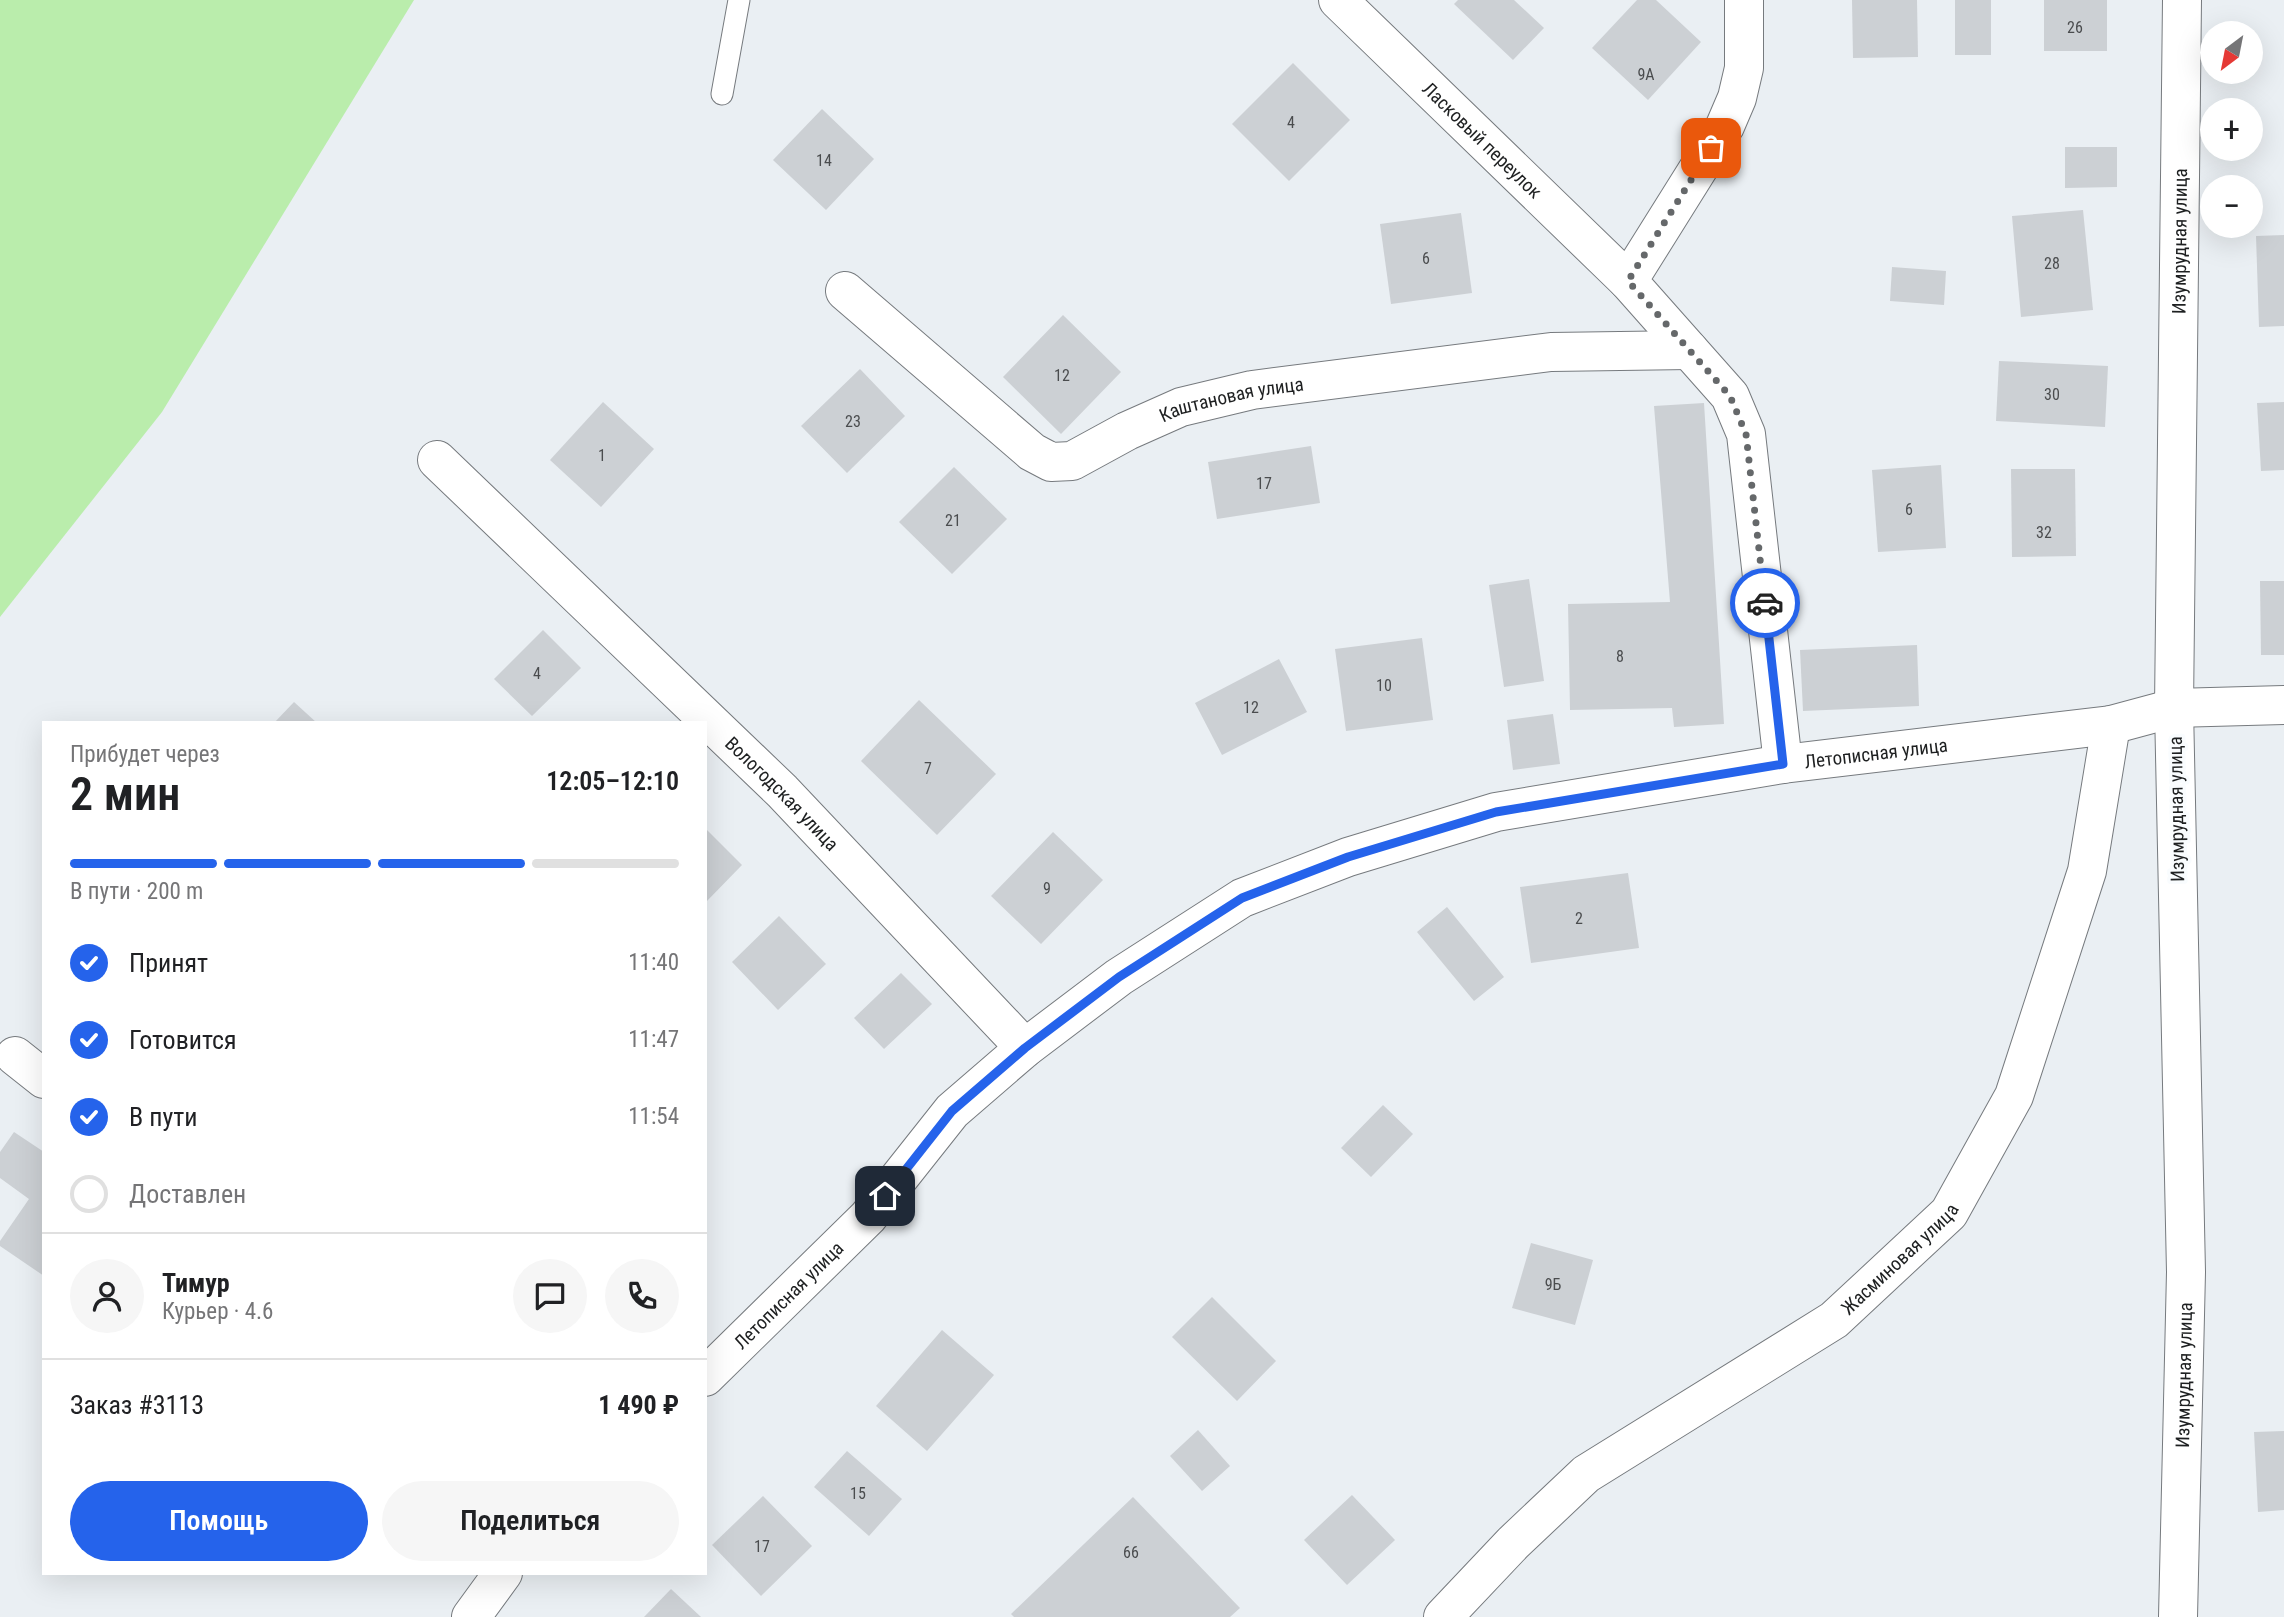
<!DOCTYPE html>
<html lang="ru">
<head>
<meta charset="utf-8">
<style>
	:root { --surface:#fff; --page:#f6f6f6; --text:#202124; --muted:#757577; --line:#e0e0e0; --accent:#2563eb }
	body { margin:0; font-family:"Roboto Condensed",sans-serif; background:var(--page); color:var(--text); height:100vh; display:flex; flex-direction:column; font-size:26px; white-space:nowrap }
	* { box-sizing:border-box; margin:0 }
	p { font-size:23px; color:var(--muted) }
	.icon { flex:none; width:38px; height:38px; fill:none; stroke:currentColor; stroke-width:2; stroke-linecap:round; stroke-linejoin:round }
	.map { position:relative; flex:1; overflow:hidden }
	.sheet { position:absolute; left:42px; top:721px; width:665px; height:854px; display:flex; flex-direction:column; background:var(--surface); border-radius:0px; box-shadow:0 7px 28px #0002 }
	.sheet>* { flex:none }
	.needle { width:46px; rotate:212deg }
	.fabs { position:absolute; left:2200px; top:21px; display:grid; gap:14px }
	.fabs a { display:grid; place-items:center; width:63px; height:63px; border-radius:50%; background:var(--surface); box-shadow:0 7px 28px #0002; font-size:35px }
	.pin { position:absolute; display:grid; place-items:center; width:60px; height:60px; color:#fff; margin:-30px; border-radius:14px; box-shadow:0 4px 10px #0006 }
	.courier { position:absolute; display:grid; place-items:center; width:70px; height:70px; margin:-35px; border:5px solid #2563eb; border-radius:50%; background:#fff; color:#222; box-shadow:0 2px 9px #0007 }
	.headline em { font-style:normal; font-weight:600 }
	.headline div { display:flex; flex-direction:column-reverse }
	.headline { display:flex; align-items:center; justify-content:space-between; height:119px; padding:0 28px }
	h1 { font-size:46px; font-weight:600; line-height:52px }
	.bar { display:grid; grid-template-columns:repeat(4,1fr); gap:10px 7px; align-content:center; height:84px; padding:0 28px }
	.bar i { height:9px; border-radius:5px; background:var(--line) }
	.bar .active { background:var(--accent) }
	.bar p { grid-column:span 4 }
	.line { display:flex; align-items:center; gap:18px; padding:0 28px; border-top:2px solid var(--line) }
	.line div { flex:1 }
	.round { display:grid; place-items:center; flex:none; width:74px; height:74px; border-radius:37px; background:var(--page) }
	ol { padding:0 28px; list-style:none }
	li { display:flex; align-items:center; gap:21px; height:77px }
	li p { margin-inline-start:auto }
	li .icon { padding:7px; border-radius:50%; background:var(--accent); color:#fff; stroke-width:4 }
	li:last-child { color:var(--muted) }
	li i { width:38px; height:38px; border:4px solid var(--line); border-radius:50% }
	.button { display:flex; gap:14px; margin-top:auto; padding:14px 28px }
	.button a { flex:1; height:80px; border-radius:42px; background:var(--accent); color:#fff; font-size:28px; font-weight:600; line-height:80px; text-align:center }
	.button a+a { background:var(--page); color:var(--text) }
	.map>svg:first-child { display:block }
	.green { fill:#baedac }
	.building { fill:#ccd0d4 }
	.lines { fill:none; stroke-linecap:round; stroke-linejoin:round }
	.lane-casing { stroke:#767a7e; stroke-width:23 }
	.street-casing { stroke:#767a7e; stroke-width:40 }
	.lane { stroke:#fff; stroke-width:21 }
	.street { stroke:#fff; stroke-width:38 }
	.done { stroke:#65686a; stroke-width:7; stroke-dasharray:0 12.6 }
	.route { stroke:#2563eb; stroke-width:9 }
	.labels { text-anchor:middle; stroke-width:7; stroke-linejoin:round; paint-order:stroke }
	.number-label { font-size:16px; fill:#4a4c4e }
	.street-label { font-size:19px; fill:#1e2021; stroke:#f9fcfe }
</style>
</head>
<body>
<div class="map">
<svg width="2284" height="1617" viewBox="0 0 2284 1617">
	<rect width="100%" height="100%" fill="#eaeff3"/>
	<polygon class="green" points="0,0 414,0 162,412 0,617"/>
	<g class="building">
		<polygon points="1458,0 1514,0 1544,28 1513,60 1454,4"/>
		<polygon points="1637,0 1656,0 1701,42 1648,100 1592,48"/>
		<polygon points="1852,0 1917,0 1918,57 1853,58"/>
		<rect x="1955" y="0" width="36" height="55"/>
		<rect x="2044" y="0" width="63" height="51"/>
		<polygon points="1293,63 1350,120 1289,181 1232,124"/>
		<polygon points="822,109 874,159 826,210 773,160"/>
		<polygon points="2065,147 2117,147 2117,187 2065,188"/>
		<polygon points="2083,210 2093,310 2021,317 2012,216"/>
		<polygon points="1461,213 1472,293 1391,304 1380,224"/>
		<polygon points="2284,235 2284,326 2259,327 2256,236"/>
		<polygon points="1892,267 1946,271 1944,305 1890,301"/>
		<polygon points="1063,315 1121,372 1061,434 1003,377"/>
		<polygon points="1999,361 2108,366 2105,427 1996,421"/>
		<polygon points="860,369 905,416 847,473 801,426"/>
		<polygon points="603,402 654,449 601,507 550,460"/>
		<polygon points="2284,402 2284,470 2261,471 2257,403"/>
		<polygon points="1704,403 1724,724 1674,727 1672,708 1570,710 1568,604 1670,602 1654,406"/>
		<polygon points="1311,446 1320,503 1217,519 1208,462"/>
		<polygon points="1941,465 1946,548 1878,552 1872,470"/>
		<polygon points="954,467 1007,519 952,574 899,522"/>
		<polygon points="2011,469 2075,469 2076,556 2012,557"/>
		<polygon points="1529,579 1544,681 1504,687 1489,585"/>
		<polygon points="2260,581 2284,581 2284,655 2261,655"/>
		<polygon points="543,630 581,668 532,716 494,679"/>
		<polygon points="1422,638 1433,720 1346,731 1335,649"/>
		<polygon points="1917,645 1919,706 1803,711 1800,650"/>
		<polygon points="1279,659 1307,712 1222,755 1195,703"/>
		<polygon points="919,700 996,774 937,835 861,761"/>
		<polygon points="294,702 317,723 274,723"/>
		<polygon points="1553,714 1560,764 1513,770 1507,720"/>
		<polygon points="705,828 742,865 705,903"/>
		<polygon points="1053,832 1103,880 1041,944 991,896"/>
		<polygon points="1628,873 1639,948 1531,963 1520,887"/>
		<polygon points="1447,907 1504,977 1474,1001 1417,932"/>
		<polygon points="779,916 826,964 778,1010 732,962"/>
		<polygon points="901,973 932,1004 884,1049 854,1018"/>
		<polygon points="1383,1105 1413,1134 1371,1177 1341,1148"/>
		<polygon points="14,1132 44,1152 44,1276 0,1246 0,1241 29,1199 0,1178 0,1152"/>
		<polygon points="1531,1243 1593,1260 1575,1325 1512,1308"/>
		<polygon points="1212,1297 1276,1361 1237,1401 1172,1337"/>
		<polygon points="942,1330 994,1375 927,1451 876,1406"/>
		<polygon points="1198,1430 1230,1466 1202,1491 1170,1456"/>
		<polygon points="2284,1431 2284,1510 2258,1512 2254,1432"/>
		<polygon points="847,1451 902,1499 869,1536 814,1487"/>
		<polygon points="1352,1495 1395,1540 1347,1585 1304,1540"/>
		<polygon points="763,1496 812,1546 761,1596 712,1545"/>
		<polygon points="1133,1497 1240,1608 1230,1617 1014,1617 1011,1614"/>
		<polygon points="671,1589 701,1617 644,1617"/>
	</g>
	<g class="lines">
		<defs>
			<polyline id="lane" points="722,94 739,0"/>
			<g id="street">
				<path id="s1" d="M1338,0l290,281"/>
				<polyline points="1744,0 1744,68 1737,98 1725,126 1628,281 1730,396 1746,434 1783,764"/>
				<path id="s2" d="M845,291l187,161 19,10 21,-1 55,-30 54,-24 71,-17 299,-38 138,-2"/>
				<path id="s3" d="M437,460l345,331 243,257"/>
				<polyline points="15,1056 44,1079"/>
				<path id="s4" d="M705,1377l163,-160 84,-106 73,-63 94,-71 123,-79 106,-41 148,-45 287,-48 328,-39 63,-17 110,-3"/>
				<polyline points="471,1617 503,1573"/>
				<path id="s5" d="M1443,1617l70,-74 73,-69 248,-154 115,-107 65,-117 73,-225 24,-146"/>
				<path id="s6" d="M2178,1617l8,-345 -12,-564 8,-708"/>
			</g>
		</defs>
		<use href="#lane" class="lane-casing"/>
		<use href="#street" class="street-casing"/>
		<use href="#lane" class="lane"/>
		<use href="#street" class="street"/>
	</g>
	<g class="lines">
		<polyline class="done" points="1711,148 1628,281 1730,396 1746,434 1765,603"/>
		<polyline class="route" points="885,1196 952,1111 1025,1048 1119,977 1242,898 1348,857 1496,812 1783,764 1765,603"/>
	</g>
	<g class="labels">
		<g class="number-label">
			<text x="2075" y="33">26</text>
			<text x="1646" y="80">9А</text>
			<text x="1291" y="128">4</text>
			<text x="824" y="166">14</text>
			<text x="1426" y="264">6</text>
			<text x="2052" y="269">28</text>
			<text x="1062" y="381">12</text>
			<text x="2052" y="400">30</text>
			<text x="853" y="427">23</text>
			<text x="602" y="461">1</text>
			<text x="1264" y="489">17</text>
			<text x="1909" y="515">6</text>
			<text x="953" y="526">21</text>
			<text x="2044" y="538">32</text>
			<text x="1620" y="662">8</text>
			<text x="537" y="679">4</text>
			<text x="1384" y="691">10</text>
			<text x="1251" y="713">12</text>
			<text x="928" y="774">7</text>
			<text x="1047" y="894">9</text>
			<text x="1579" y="924">2</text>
			<text x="1553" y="1290">9Б</text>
			<text x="858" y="1499">15</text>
			<text x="762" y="1552">17</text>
			<text x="1131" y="1558">66</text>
		</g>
		<g class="street-label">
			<text dy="7" stroke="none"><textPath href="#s1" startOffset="201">Ласковый переулок</textPath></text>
			<text dy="7" stroke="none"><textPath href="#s6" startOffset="1376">Изумрудная улица</textPath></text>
			<text dy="7" stroke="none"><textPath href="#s2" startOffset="462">Каштановая улица</textPath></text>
			<text dy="7" stroke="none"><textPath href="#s4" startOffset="1377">Летописная улица</textPath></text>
			<text dy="7" stroke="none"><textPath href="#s3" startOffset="480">Вологодская улица</textPath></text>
			<text transform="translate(2176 809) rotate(-91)" y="7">Изумрудная улица</text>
			<text dy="7" stroke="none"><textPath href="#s5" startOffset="584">Жасминовая улица</textPath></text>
			<text dy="7" stroke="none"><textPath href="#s4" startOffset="117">Летописная улица</textPath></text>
			<text dy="7" stroke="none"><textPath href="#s6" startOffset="242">Изумрудная улица</textPath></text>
		</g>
	</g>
</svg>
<div class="fabs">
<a><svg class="needle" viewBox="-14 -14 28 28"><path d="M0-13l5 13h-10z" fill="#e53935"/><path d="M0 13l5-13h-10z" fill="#757577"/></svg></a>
<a>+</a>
<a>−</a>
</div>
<div class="pin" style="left:1711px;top:148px;background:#ea580c"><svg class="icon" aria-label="bag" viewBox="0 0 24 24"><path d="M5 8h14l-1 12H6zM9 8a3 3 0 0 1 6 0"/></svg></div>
<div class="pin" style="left:885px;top:1196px;background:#1f2937"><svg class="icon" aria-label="home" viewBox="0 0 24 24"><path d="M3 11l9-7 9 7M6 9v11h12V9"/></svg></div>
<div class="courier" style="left:1765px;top:603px"><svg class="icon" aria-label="car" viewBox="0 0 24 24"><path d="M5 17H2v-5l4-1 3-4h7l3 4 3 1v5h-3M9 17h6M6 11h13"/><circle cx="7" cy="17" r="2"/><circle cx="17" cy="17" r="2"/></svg></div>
<section class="sheet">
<div class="headline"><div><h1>2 мин</h1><p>Прибудет через</p></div><em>12:05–12:10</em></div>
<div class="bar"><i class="active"></i><i class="active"></i><i class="active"></i><i></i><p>В пути · 200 m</p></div>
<ol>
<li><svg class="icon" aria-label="check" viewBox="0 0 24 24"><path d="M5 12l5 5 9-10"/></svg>Принят<p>11:40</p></li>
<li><svg class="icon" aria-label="check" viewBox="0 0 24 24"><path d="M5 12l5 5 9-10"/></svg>Готовится<p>11:47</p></li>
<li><svg class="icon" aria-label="check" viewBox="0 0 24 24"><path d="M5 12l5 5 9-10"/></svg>В пути<p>11:54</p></li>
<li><i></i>Доставлен</li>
</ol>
<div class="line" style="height:126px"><a class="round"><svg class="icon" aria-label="person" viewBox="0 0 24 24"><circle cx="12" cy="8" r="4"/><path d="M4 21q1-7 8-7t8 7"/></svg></a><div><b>Тимур</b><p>Курьер · 4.6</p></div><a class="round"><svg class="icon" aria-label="chat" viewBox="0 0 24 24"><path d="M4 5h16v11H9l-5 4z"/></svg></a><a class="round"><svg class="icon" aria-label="phone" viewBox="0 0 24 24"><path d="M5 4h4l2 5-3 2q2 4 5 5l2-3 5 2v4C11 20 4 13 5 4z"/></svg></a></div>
<div class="line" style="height:91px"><div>Заказ #3113</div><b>1 490 ₽</b></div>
<div class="button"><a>Помощь</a><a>Поделиться</a></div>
</section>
</div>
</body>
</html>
